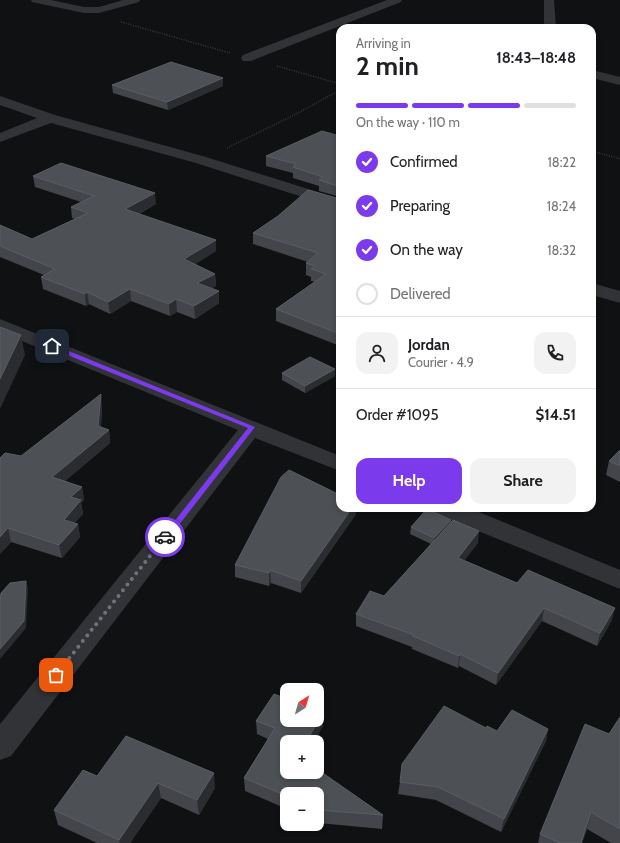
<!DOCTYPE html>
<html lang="en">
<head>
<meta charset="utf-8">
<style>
	:root { --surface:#fff; --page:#f2f2f2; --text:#202124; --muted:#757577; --line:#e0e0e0; --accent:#7c3aed }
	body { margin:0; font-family:Cabin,sans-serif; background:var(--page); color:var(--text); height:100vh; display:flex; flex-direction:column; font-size:15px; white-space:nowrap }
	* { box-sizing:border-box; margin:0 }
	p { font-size:13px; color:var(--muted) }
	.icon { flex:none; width:22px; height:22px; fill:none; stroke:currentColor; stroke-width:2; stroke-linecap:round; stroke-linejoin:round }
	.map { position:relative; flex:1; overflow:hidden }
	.panel { position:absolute; left:336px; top:24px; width:260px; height:488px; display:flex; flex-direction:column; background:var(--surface); border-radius:12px; box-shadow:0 2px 6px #0003 }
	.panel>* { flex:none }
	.needle { width:26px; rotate:37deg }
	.controls { position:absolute; left:280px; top:683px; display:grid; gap:8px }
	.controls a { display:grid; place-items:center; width:44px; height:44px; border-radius:8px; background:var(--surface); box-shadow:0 2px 6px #0003; font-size:20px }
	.pin { position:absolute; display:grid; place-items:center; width:34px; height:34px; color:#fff; margin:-17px; border-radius:8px; box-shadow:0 2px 6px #0006 }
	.courier { position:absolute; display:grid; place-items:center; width:40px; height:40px; margin:-20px; border:3px solid #7c3aed; border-radius:50%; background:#fff; color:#222; box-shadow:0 1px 5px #0007 }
	.head em { font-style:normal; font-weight:800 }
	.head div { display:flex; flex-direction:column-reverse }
	.head { display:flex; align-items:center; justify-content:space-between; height:68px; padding:0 20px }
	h1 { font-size:26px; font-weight:800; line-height:30px }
	.bar { display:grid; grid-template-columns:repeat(4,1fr); gap:6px 4px; align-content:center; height:48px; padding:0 20px }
	.bar i { height:5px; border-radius:3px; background:var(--line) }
	.bar .on { background:var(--accent) }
	.bar p { grid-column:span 4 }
	.line { display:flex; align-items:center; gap:10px; padding:0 20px; border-top:1px solid var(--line) }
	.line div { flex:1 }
	.round { display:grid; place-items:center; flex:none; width:42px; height:42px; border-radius:12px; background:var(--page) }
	ol { padding:0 20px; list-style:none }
	li { display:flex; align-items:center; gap:12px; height:44px }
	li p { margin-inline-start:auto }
	li .icon { padding:4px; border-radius:50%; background:var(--accent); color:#fff; stroke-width:4 }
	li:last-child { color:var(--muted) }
	li i { width:22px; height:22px; border:2px solid var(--line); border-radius:50% }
	.action { display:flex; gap:8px; margin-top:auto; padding:8px 20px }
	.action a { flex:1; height:46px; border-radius:12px; background:var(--accent); color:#fff; font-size:16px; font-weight:800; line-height:46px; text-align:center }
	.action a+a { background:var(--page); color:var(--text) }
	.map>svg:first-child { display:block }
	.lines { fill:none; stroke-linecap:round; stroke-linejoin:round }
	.path { stroke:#373a3e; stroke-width:1.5; stroke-dasharray:1 1.5; stroke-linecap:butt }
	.minor { fill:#313337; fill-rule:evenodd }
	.wall { fill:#43454a }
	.shaded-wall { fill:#2a2c2f }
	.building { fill:#4d5055; stroke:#5a5e64 }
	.route { fill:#7c3aed }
	.done { stroke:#6e737b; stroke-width:4; stroke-dasharray:0 7.2 }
</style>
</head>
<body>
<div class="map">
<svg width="620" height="843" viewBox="0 0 620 843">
	<rect width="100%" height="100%" fill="#101112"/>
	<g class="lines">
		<g class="path">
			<polyline points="121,22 230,53"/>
			<polyline points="277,66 340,84"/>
			<polyline points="227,148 300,112 340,90"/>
			<polyline points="592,151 620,159"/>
		</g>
		<g class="minor">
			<polygon points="31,0 51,0 84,7 99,7 123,0 140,0 139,2 99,13 84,13 32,2"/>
			<polygon points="387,0 402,0 401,2 251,61 243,61 241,58 243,55"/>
			<polygon points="544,0 554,0 556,28 544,28"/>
			<polygon points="592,70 620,77 620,85 592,78"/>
			<polygon points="0,96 55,115 206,157 340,199 340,209 196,163 51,123 0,142 0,133 37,118 0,105"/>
			<polygon points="592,283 620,291 620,303 592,295"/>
			<polygon points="0,319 340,456 340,471 255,438 11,756 0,760 0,724 238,430 0,332"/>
			<polygon points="434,508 469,508 620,570 620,589 437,514"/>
		</g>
	</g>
	<g class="wall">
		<polygon points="112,85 223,86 168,110 113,93"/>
		<polygon points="340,136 340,197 319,191 319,186 293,178 293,173 266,166 266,156"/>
		<polygon points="33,176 156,204 139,214 216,240 216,251 195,264 215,274 216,286 212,288 219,303 195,319 177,312 170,316 131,301 110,314 89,304 86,306 43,289 41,277 44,275 0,257 0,225 32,239 75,219 72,218 71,207 81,202 35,187"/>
		<polygon points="340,199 340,346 276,321 276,309 315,282 311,281 311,277 306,275 306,263 308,262 253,244 253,233"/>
		<polygon points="335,369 335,376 305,393 282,380 282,373"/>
		<polygon points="102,406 101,427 109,430 110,443 65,481 82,487 84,500 81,503 83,514 74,523 78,524 80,537 62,558 11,542 0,554 0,458 21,456"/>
		<polygon points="620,450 620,482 606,475 609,461"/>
		<polygon points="356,514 301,593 271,583 269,586 235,577 235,565"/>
		<polygon points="451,520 450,523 478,543 464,560 517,583 612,620 597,646 542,621 496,685 459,666 458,668 412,649 412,647 356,626 356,614 384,596 431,544 410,534 411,527"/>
		<polygon points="323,713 323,726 287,772 383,815 382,829 319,823 317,822 317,794 287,794 287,809 245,791 244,778 268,739 257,734 256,721"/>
		<polygon points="620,717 620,843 611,843 587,829 582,843 538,843 540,834 609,734"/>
		<polygon points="486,728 497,731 548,729 546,741 501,832 436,800 398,794 400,782"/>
		<polygon points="97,776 215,788 199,815 161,798 130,843 97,843 58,825 54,810"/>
	</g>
	<g class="shaded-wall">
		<polygon points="223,78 223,86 168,110 167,102"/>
		<polygon points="155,193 156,204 127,220 125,209"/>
		<polygon points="216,240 216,251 185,271 184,259"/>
		<polygon points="215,274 216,286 198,295 197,283"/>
		<polygon points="596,287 594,297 592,300 592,292"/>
		<polygon points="130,289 131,301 110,314 108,302"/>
		<polygon points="219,291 219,303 195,319 194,306"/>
		<polygon points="87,292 89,304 86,306 85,294"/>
		<polygon points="176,299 177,312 170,316 169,304"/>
		<polygon points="21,335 25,355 0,409 0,379"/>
		<polygon points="335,369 335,376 305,393 305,386"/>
		<polygon points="101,394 102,406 100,437 109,430 110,443 54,490 52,477 98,426"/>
		<polygon points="82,487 84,500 81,503 83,514 66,533 64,520 71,497"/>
		<polygon points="352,508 356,508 356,514 301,593 301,581"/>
		<polygon points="451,520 450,527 434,545 434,538"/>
		<polygon points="78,524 80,537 62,558 59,545"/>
		<polygon points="8,528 11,542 0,554 0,537"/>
		<polygon points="479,531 478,543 457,570 458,558"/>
		<polygon points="270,570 271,583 269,586 269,573"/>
		<polygon points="26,581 28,589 26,628 0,659 0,649"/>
		<polygon points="544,608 542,621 496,685 498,673"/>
		<polygon points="615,608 612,620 597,646 600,633"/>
		<polygon points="460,654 459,666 458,668 459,656"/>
		<polygon points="323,713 323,726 314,742 306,742"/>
		<polygon points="548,729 546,741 501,832 504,819"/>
		<polygon points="214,773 215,788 199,815 197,800"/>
		<polygon points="158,783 161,798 130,843 120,843 119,840"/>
		<polygon points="591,812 587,829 582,843 581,843"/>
	</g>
	<g class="building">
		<polygon points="171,62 223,78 167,102 112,85"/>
		<polygon points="322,131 340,136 340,187 319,180 323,177 293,167 296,164 266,156"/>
		<polygon points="61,163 155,193 125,209 216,240 184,259 215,274 197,283 219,291 194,306 176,299 169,304 130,289 108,302 87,292 85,294 41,277 55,269 0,246 0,225 32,239 88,213 71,207 94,196 33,176"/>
		<polygon points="308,190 340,199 340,334 276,309 326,274 311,269 315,266 306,263 318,253 253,233 278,216"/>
		<polygon points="592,284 596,287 592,292"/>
		<polygon points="0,327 21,335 0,379"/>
		<polygon points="310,357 335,369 305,386 282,373"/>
		<polygon points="101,394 98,426 109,430 52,477 82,487 71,497 81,500 64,520 78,524 59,545 8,528 0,537 0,458 5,453 21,456"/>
		<polygon points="620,450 620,466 609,461"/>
		<polygon points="289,470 340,495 340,508 352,508 301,581 270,570 269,573 235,565 281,477"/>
		<polygon points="427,509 451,520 434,538 411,527"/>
		<polygon points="453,520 479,531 458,558 517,583 528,570 615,608 600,633 544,608 498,673 460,654 459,656 413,636 414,635 356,614 370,591 384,596"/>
		<polygon points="26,581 24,621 0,649 0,602 1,593 10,583"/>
		<polygon points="274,694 287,699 287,720 317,720 317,711 323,713 306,742 287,742 287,772 317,772 317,769 383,815 319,810 317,809 317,794 287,794 287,796 244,778 275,728 256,721"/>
		<polygon points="444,706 486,728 487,726 497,731 512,710 548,729 504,819 438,787 400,782 402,764"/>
		<polygon points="620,717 620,829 591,812 581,843 560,843 540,834 585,724 609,734"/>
		<polygon points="126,736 214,773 197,800 158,783 119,840 54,810 83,770 97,776"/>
	</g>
	<polygon class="route" points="50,345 54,345 255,427 168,539 163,539 162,537 248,428 50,348"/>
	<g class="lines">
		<polyline class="done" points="56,675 165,537"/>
	</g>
</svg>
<div class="controls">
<a><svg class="needle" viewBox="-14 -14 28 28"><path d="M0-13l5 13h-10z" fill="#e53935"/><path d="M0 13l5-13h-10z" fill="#757577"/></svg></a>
<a>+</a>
<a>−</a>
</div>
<div class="pin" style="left:56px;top:675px;background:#ea580c"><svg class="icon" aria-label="bag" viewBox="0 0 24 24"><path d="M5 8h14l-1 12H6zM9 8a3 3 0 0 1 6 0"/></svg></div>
<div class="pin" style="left:52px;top:346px;background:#1f2937"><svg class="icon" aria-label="home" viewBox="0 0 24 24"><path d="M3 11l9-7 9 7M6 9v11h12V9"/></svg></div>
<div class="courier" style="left:165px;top:537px"><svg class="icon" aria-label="car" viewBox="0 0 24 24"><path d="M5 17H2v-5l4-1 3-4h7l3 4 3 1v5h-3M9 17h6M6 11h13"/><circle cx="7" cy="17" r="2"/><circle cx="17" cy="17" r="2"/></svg></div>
<section class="panel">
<div class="head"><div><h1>2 min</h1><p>Arriving in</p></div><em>18:43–18:48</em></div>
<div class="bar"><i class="on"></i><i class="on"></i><i class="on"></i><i></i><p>On the way · 110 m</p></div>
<ol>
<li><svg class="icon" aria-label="check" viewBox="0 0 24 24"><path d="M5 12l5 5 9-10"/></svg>Confirmed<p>18:22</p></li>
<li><svg class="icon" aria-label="check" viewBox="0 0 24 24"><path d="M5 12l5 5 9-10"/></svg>Preparing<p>18:24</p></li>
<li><svg class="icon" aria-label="check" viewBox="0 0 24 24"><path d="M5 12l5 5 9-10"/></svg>On the way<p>18:32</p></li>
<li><i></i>Delivered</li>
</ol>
<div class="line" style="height:72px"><a class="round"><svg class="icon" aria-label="person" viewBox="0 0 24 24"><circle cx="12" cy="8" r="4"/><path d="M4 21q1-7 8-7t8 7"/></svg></a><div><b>Jordan</b><p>Courier · 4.9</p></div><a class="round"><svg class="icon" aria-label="phone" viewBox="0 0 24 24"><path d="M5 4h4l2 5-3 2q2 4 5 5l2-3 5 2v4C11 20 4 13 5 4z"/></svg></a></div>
<div class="line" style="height:52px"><div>Order #1095</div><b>$14.51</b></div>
<div class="action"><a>Help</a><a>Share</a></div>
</section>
</div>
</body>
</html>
